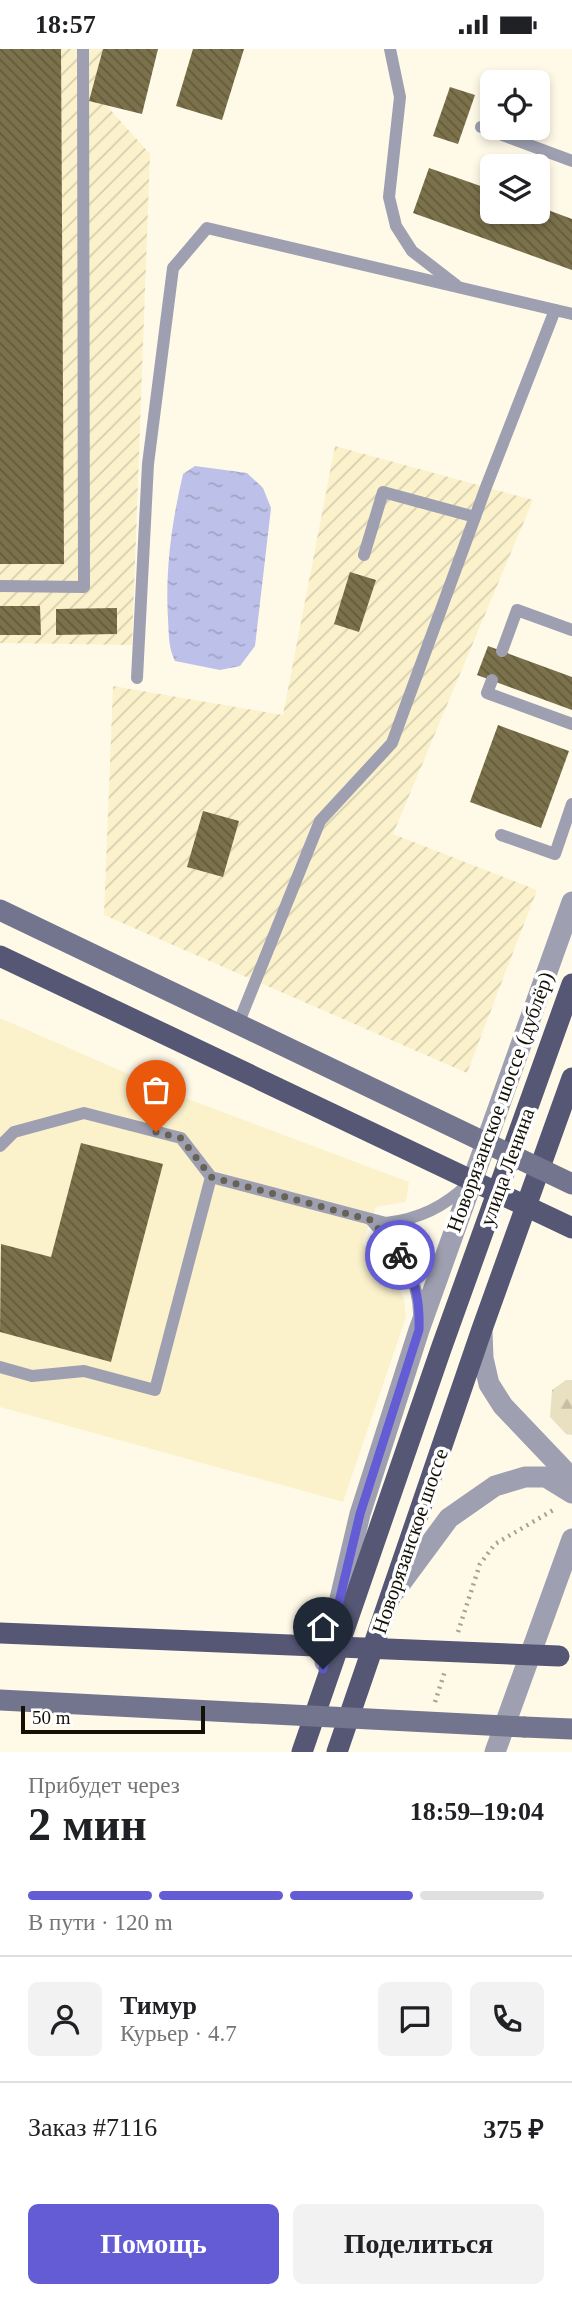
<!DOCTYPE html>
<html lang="ru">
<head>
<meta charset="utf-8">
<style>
	:root { --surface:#fff; --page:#f2f2f2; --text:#202124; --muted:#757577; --line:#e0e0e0; --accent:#635cd5 }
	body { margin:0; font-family:"Times New Roman",serif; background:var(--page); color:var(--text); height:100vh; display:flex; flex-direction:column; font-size:26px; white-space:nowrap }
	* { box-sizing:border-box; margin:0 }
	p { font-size:23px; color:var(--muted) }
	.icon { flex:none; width:38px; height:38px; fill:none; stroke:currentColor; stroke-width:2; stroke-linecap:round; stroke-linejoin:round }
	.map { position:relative; height:1703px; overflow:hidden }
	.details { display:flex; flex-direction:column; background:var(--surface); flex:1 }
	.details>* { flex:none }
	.buttons { position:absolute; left:480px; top:21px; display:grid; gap:14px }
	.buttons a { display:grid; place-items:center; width:70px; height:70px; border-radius:10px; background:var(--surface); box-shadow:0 4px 10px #0003; font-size:35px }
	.scale { position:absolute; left:21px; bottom:18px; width:184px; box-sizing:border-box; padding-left:7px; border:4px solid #131006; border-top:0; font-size:19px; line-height:24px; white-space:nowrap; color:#131006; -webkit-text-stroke:5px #fff; paint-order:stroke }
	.pin { position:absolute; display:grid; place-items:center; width:60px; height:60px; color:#fff; margin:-72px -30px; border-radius:50% 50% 50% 0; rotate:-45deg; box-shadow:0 0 7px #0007 }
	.pin .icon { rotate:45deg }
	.courier { position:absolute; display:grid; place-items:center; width:70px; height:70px; margin:-35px; border:5px solid #635cd5; border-radius:50%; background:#fff; color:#222; box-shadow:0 2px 9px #0007 }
	.overview em { font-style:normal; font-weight:600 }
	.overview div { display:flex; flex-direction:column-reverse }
	.overview { display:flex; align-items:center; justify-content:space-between; height:119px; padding:0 28px }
	h1 { font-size:46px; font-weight:600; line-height:52px }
	.bar { display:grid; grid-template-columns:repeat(4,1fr); gap:10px 7px; align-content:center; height:84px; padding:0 28px }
	.bar i { height:9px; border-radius:5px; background:var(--line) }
	.bar .current { background:var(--accent) }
	.bar p { grid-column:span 4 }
	.line { display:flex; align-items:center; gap:18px; padding:0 28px; border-top:2px solid var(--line) }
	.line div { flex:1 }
	.round { display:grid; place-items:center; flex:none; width:74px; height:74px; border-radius:10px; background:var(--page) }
	.button { display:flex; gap:14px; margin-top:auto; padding:14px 28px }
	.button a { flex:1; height:80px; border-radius:10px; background:var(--accent); color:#fff; font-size:28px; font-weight:600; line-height:80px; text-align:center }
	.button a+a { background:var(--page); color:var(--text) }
	.status { display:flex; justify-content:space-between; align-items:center; height:49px; padding:0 35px; background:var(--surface); direction:ltr }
	.status svg { height:19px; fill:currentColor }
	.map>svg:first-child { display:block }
	.built { fill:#fbf2cc }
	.industrial { fill:url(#industrial-furrows) }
	.forest { fill:url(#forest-firs) }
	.water { fill:url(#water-ripples) }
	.building { fill:url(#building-back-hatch) }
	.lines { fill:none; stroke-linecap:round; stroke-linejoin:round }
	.path { stroke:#a6a293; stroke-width:4.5; stroke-dasharray:2 5; stroke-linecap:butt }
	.lane { stroke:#9ea0b1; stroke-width:12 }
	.street { stroke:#9ea0b1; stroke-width:21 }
	.secondary { stroke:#73758e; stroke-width:21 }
	.primary { stroke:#555774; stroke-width:21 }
	.secondary-bridge { stroke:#73758e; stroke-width:21 }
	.primary-bridge { stroke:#555774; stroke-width:21 }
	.done { stroke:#666255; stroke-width:7; stroke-dasharray:0 12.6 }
	.route { stroke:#635cd5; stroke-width:9 }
	.labels { text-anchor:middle; stroke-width:7; stroke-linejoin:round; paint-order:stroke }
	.street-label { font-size:21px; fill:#131006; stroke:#fff }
</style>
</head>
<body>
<div class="status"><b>18:57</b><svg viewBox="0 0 49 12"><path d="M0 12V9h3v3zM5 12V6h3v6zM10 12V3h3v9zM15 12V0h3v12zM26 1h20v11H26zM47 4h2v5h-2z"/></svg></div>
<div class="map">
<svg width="572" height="1703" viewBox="0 0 572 1703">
	<defs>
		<pattern id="industrial-furrows" width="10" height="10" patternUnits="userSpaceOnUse" patternTransform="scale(1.75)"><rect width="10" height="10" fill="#fbf2cc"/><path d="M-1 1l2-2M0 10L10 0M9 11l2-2" fill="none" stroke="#d6ceae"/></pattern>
		<pattern id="forest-firs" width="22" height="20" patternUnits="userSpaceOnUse" patternTransform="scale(1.75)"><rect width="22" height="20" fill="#e8e0c1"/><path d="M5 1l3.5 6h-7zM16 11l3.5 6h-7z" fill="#c6bfa4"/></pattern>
		<pattern id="water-ripples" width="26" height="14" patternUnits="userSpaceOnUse" patternTransform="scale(1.75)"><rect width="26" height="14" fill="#bdc0e8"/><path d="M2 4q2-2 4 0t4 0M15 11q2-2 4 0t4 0" fill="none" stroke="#a2a4c6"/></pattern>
		<pattern id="building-back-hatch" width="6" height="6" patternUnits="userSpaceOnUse" patternTransform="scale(1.75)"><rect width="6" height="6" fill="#7b714b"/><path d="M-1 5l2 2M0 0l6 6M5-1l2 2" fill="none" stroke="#645b3c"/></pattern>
	</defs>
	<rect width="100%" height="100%" fill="#fffae8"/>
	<polygon class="built" points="0,969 172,1044 409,1133 406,1153 376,1158 362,1194 379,1209 396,1231 404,1250 406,1268 343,1453 0,1358"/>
	<g class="industrial">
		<polygon points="0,0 109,0 98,47 150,105 132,596 0,594"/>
		<polygon points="335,397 533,451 393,785 537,841 467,1024 104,866 113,637 283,666"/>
	</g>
	<polygon class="forest" points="566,1331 572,1331 572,1386 566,1385 550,1368 552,1341"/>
	<path class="water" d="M195,417l52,7 16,15 8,20 -16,138 -15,20 -20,4 -45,-9c-7,-14 -6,-27 -7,-42 -3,-50 4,-98 15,-145z"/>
	<g class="building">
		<polygon points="0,0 61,0 64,515 0,515"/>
		<polygon points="103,0 158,0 142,65 89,52"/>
		<polygon points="193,0 244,0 222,71 176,57"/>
		<polygon points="450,38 475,46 458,95 433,87"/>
		<polygon points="429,119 492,141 492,163 537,163 537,157 572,170 572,221 413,164"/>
		<polygon points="350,523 376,531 359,583 334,575"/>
		<polygon points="0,557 40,557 41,586 0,586"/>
		<polygon points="117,559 117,585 56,586 56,560"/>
		<polygon points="488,597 572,628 572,661 477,626"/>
		<polygon points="498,676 569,702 541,779 470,753"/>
		<polygon points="203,762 239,772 223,828 187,818"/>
		<polygon points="81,1094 163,1115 111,1313 0,1283 1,1195 51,1208"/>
	</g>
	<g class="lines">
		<g class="path">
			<polyline points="458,1583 480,1515 495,1495 555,1460"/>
			<polyline points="435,1653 445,1622"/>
		</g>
		<g class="lane">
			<polyline points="390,0 400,48 389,148 396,177 412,202 456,236"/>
			<polyline points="481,78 572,112"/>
			<polyline points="364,506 383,443 475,468"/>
			<polyline points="0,537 84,538 83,0"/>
			<polyline points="502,602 517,561 572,581"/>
			<polyline points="137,629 148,415 173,219 207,179 572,265"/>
			<polyline points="492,631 487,644 572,675"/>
			<polyline points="501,786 555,805 572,755"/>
			<polyline points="241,968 320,772 392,694 486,438 555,261"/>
			<path d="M0,1097l14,-14 70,-19 97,25 30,39 175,46c33,-4 58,-16 82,-39"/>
			<path d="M371,1171c25,27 49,58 48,96"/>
			<polyline points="0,1318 32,1327 84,1322 155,1341 211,1128"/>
		</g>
		<g class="street">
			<polyline points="482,1282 483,1309 489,1335 503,1357 563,1420 572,1439"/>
			<polyline points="395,1542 449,1469 495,1437 525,1428 546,1428 572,1444"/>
			<polyline points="325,1613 360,1465 419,1281 572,853"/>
			<polyline points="495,1703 572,1490"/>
		</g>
		<polyline class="secondary" points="524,1678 572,1680"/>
		<g class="primary">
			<polyline points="302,1703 441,1300 572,935"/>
			<polyline points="337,1703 482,1280 572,1029"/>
		</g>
		<g class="secondary-bridge">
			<polyline points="0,861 572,1135"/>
			<polyline points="0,1651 524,1678"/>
		</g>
		<g class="primary-bridge">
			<polyline points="0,907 572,1179"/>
			<polyline points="0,1584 559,1607"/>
		</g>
	</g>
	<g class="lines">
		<polyline class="done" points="156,1083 181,1089 211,1128 371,1171 400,1206"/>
		<path class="route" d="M323,1620l37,-155 59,-184c1,-28 -3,-51 -19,-75"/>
	</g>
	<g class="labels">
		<g class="street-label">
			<text transform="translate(500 1053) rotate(-70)" y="7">Новорязанское шоссе (дублёр)</text>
			<text transform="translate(507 1118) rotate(-70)" y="7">улица Ленина</text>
			<text transform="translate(410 1492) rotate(-71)" y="7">Новорязанское шоссе</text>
		</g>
	</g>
</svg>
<div class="buttons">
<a><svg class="icon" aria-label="locate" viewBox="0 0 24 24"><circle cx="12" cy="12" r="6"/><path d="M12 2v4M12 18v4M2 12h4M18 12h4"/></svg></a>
<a><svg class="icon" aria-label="layers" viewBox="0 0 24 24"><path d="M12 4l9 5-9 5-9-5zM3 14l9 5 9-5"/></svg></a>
</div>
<div class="scale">50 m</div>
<div class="pin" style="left:156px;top:1083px;background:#ea580c"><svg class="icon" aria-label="bag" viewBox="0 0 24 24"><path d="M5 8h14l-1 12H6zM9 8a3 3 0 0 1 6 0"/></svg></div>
<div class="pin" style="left:323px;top:1620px;background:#1f2937"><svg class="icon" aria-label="home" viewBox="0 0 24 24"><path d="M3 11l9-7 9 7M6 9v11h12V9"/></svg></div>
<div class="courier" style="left:400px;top:1206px"><svg class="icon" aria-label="bike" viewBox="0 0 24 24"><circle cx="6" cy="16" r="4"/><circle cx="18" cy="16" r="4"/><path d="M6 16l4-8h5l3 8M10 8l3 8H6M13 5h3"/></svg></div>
</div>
<section class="details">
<div class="overview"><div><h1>2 мин</h1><p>Прибудет через</p></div><em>18:59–19:04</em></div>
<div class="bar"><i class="current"></i><i class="current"></i><i class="current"></i><i></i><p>В пути · 120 m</p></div>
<div class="line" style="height:126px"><a class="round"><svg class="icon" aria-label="person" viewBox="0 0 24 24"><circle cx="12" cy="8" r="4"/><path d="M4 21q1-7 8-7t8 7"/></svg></a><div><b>Тимур</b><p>Курьер · 4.7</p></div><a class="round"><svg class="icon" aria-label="chat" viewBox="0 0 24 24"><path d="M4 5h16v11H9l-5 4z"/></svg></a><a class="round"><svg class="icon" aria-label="phone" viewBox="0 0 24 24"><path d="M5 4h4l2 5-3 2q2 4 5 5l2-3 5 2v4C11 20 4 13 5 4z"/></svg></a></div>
<div class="line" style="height:91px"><div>Заказ #7116</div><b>375 ₽</b></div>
<div class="button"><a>Помощь</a><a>Поделиться</a></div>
</section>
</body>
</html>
